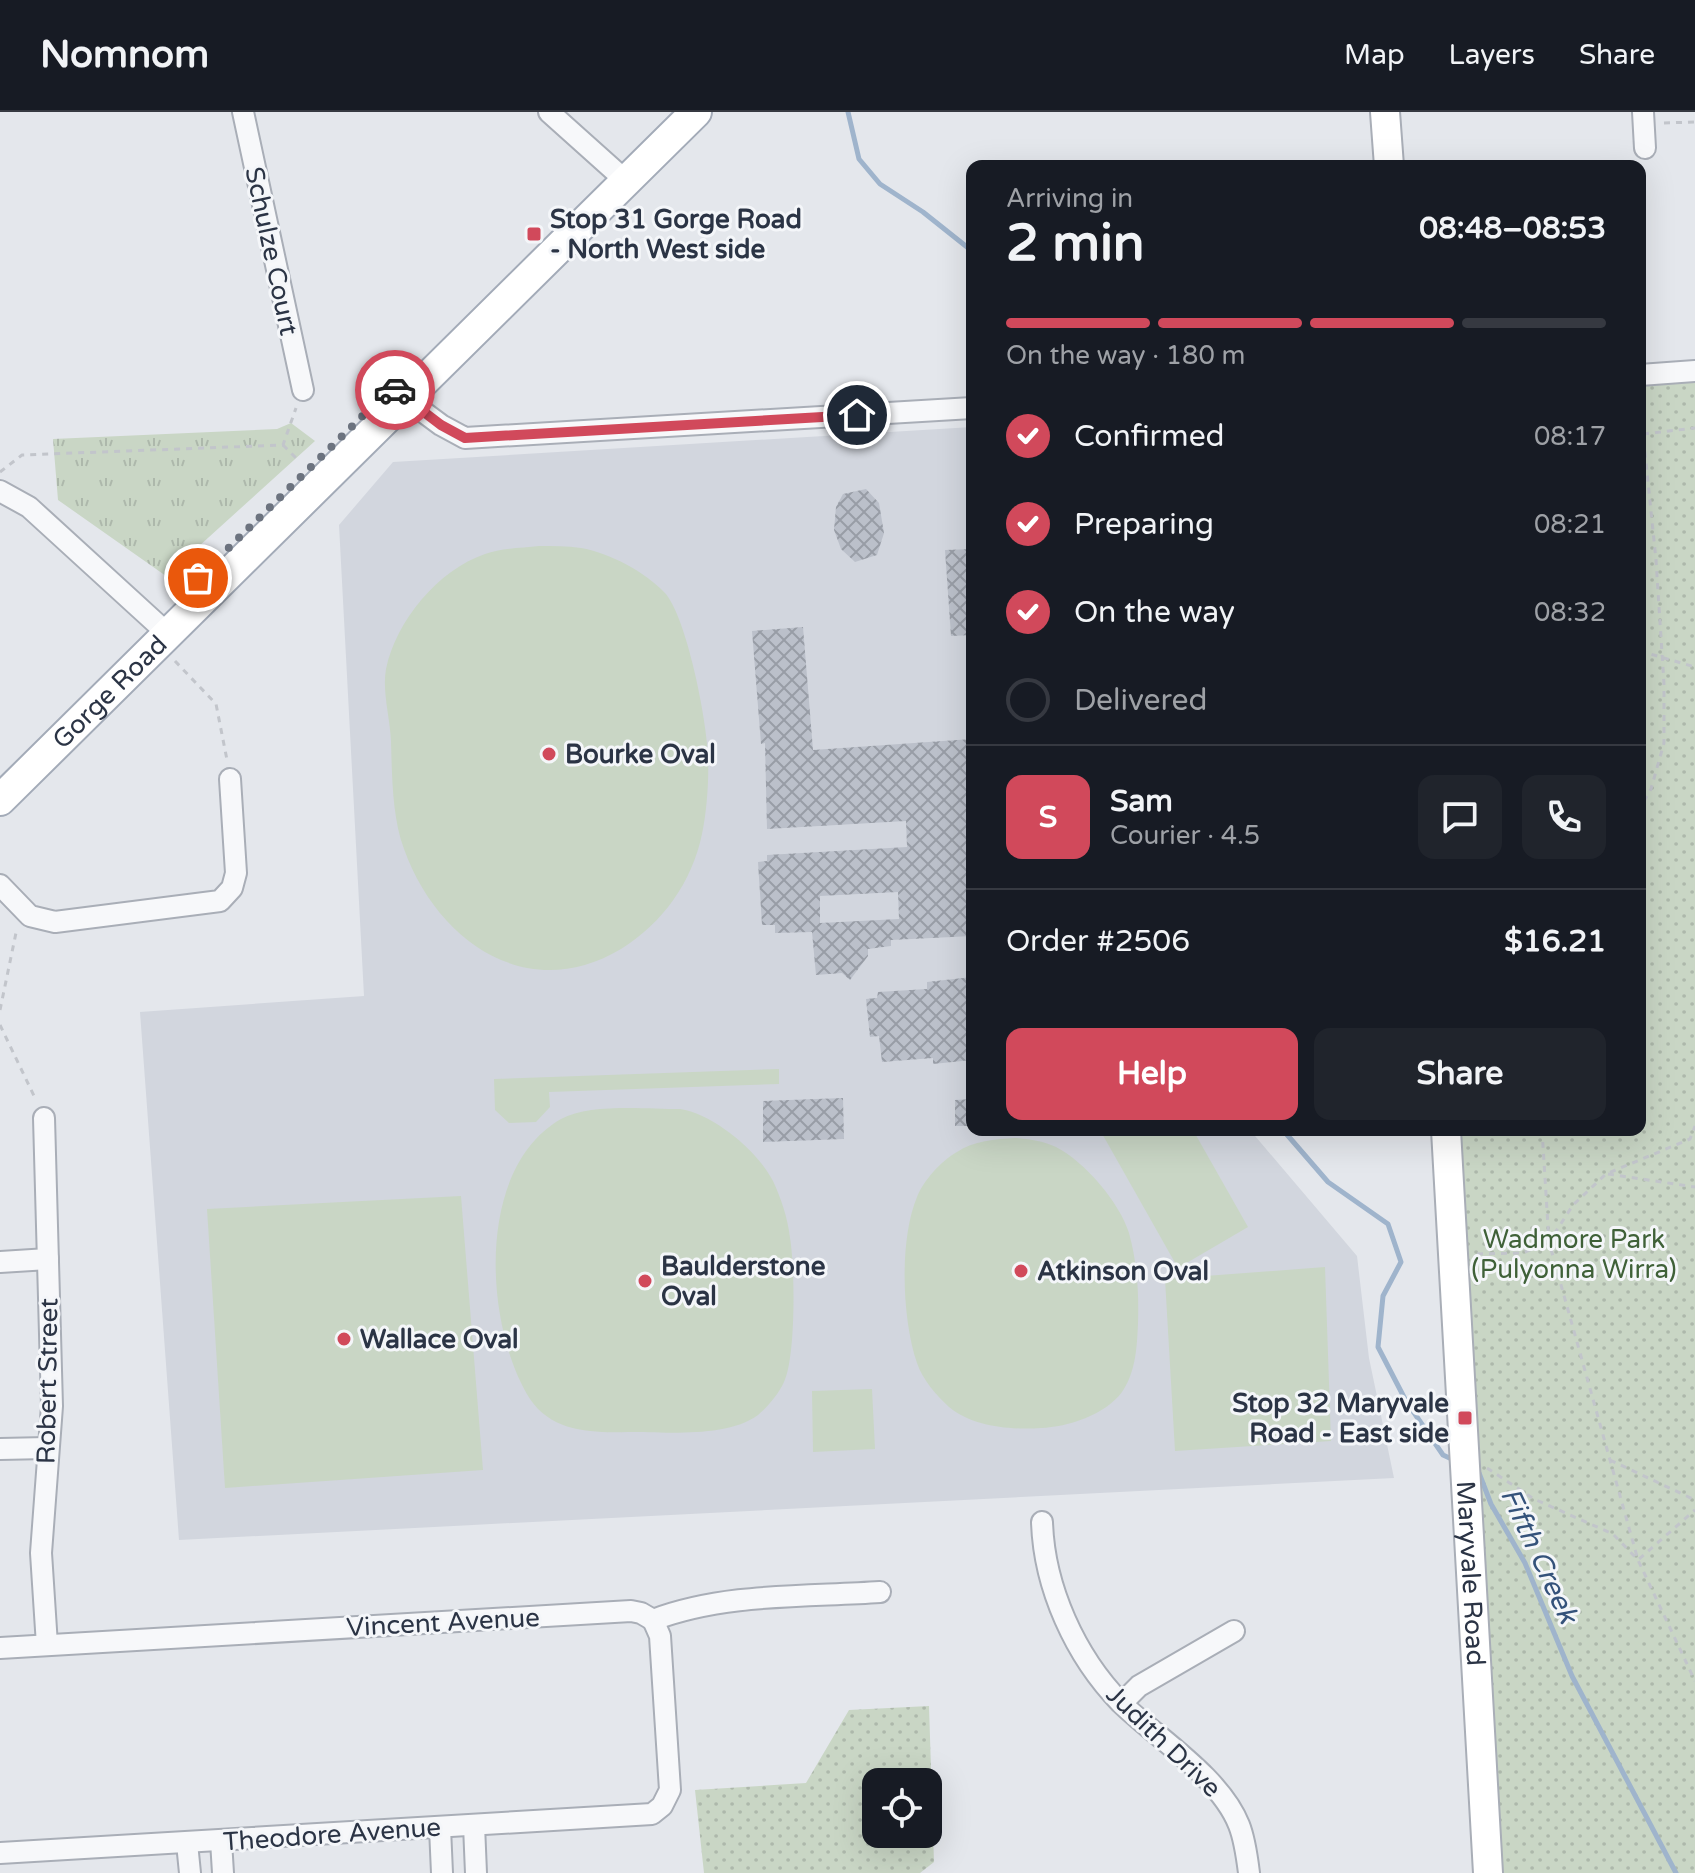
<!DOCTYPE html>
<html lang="en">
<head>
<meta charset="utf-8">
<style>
	:root { --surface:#171b24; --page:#20242c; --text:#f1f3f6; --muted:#9ea1a6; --line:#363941; --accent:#d1495b }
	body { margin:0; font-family:"Varela Round",sans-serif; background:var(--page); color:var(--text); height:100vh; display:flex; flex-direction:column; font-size:30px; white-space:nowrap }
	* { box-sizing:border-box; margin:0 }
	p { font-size:26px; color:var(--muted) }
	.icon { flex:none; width:44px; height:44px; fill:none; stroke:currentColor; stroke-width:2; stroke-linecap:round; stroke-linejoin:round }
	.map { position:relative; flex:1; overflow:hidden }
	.details { position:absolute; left:966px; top:48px; width:680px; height:976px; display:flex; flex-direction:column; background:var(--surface); border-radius:16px; box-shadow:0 8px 32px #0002 }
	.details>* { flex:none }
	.fabs { position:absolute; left:862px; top:1656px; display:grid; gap:16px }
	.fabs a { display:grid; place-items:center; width:80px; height:80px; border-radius:16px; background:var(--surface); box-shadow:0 8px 32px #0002; font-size:40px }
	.pin { position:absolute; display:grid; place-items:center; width:68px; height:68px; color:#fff; margin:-34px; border:4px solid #fff; border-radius:50%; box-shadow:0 2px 8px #0007 }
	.courier { position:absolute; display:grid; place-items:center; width:80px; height:80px; margin:-40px; border:6px solid #d1495b; border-radius:50%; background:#fff; color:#222; box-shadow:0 2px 10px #0007 }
	.headline em { font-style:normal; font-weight:700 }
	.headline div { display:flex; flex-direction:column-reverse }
	.headline { display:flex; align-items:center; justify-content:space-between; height:136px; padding:0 40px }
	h1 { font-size:52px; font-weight:700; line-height:60px }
	.bar { display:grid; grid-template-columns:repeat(4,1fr); gap:12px 8px; align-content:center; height:96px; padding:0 40px }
	.bar i { height:10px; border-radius:6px; background:var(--line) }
	.bar .on { background:var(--accent) }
	.bar p { grid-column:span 4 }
	.line { display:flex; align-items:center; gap:20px; padding:0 40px; border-top:2px solid var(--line) }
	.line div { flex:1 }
	.round { display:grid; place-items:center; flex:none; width:84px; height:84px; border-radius:16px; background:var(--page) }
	ol { padding:0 40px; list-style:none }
	li { display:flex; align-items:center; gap:24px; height:88px }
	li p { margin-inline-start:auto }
	li .icon { padding:8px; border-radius:50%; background:var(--accent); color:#fff; stroke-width:4 }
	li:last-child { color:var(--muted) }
	li i { width:44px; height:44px; border:4px solid var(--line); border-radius:50% }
	.action { display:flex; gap:16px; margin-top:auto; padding:16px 40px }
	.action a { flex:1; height:92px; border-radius:16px; background:var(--accent); color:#fff; font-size:32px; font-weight:700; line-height:92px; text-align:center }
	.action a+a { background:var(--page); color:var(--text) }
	header { display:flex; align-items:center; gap:48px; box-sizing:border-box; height:112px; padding:0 40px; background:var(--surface); border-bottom:2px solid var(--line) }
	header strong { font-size:38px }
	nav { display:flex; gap:44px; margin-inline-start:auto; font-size:28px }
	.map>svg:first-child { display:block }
	.built { fill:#d2d6de }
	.grass { fill:url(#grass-tufts) }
	.park { fill:url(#park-dots); fill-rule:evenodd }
	.garden { fill:#c9d6c5 }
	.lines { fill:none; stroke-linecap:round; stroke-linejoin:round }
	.stream { stroke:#9fb4cc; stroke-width:5 }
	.building { fill:url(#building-cross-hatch); fill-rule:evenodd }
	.minor-casing { stroke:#a9aeb7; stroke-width:24 }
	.secondary-casing { stroke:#a9aeb7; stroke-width:32 }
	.primary-casing { stroke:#a3abb8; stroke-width:34 }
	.path { stroke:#c2c5cb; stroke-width:3; stroke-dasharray:6 6; stroke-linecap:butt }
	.minor { stroke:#f7f8fa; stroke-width:20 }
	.secondary { stroke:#fff; stroke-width:28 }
	.primary { stroke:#fff; stroke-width:30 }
	.done { stroke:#6c737f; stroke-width:8; stroke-dasharray:0 14.4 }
	.route { stroke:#d1495b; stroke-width:10 }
	.poi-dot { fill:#d1495b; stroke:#f4f6f9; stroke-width:3 }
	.labels { text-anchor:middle; stroke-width:6; stroke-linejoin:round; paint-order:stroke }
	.poi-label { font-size:26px; font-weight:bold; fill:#2b3445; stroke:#f4f6f9; text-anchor:start }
	.street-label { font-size:26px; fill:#2b3445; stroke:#f4f6f9 }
	.park-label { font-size:26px; fill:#3f6138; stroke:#f4f6f9 }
	.water-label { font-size:28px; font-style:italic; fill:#34527a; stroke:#f4f6f9 }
</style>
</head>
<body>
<header>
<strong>Nomnom</strong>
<nav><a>Map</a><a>Layers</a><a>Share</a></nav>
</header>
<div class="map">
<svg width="1695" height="1761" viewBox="0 0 1695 1761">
	<defs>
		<pattern id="grass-tufts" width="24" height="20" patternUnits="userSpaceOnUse" patternTransform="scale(2)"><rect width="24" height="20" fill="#c9d6c5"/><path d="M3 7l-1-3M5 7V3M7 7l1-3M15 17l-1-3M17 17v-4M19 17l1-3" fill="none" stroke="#adb8ab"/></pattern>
		<pattern id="park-dots" width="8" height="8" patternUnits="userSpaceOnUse" patternTransform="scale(2)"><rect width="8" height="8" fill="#c9d6c5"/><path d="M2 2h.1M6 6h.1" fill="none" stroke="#adb8ab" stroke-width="1.8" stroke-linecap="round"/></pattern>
		<pattern id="building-cross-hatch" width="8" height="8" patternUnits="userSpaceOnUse" patternTransform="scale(2)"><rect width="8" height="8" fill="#bbc0ca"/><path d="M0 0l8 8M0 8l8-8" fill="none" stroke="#989da6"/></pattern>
	</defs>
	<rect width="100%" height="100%" fill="#e4e7ec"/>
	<polygon class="built" points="972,315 972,1018 1250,1018 1357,1144 1369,1246 1394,1366 179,1428 140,900 364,884 339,413 393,350"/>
	<polygon class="grass" points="291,311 315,329 166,464 58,388 53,327 277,317"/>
	<g class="park">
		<polygon points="1695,259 1695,1761 1487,1761 1446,1018 1640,1018 1640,263"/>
		<path d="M929,1594l5,156 -14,11h-216l-9,-83 111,-7 43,-73zM876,1670h52v52h-52z"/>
	</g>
	<g class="garden">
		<path d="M539,434c13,0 28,0 42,2 29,5 64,24 84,45 22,25 42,128 43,163 1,24 -1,54 -6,78 -10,48 -39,89 -81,115 -94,56 -184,-8 -217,-100 -12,-32 -12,-75 -13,-108 -1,-23 -9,-50 -5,-72 10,-48 52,-99 99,-115 16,-6 37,-6 54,-8z"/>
		<polygon points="779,957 779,972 549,980 550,995 536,1010 509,1011 495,998 494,967"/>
		<path d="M680,997c33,5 77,41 93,72 8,17 15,38 17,57 5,29 6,119 -6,144 -5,11 -16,25 -26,33 -31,23 -93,17 -130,17 -36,1 -76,0 -98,-33 -46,-73 -55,-231 31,-280 29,-16 85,-10 119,-10z"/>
		<polygon points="1100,1018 1193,1018 1248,1115 1178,1156"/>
		<path d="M1015,1026c14,1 28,3 41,9 28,14 64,56 73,86 8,29 10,59 9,90 -1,23 -2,49 -16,69 -17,23 -54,35 -81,36 -30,2 -68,-1 -92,-21 -12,-11 -27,-28 -32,-44 -15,-44 -18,-123 0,-166 7,-17 24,-36 40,-45 16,-11 39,-13 58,-14z"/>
		<polygon points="461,1084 483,1358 225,1376 207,1097"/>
		<polygon points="1325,1155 1331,1329 1175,1339 1165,1167"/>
		<polygon points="872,1277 875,1337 813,1340 812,1279"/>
	</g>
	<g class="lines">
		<g class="stream">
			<polyline points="848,0 859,47 880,72 923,100 972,139"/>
			<polyline points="1283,1018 1328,1070 1388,1112 1401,1150 1383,1184 1378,1235 1406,1289 1443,1343 1456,1349"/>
			<polyline points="1475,1359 1479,1361 1491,1392 1525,1451 1572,1564 1676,1761"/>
		</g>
	</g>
	<g class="building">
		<polygon points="866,377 879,391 884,421 877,443 855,450 841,437 834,418 836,395 843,382"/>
		<polygon points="972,437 972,523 951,524 945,438"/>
		<path d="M803,515l10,123 159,-11v197l-81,4v6l-23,3v7l-18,24 -8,-7 -26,2 -4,-43 -37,1v-8h-13l-4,-63 9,-1v-6l140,-8 -1,-26 -139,8 -2,-86 -4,1 -9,-113zM898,780l1,27 -79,4v-27z"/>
		<polygon points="972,865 972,948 933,952 933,946 882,950 879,924 870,925 866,887 877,886 878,880 927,877 927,870"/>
		<polygon points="843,986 844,1027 763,1030 763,989"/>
		<polygon points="972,987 972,1014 955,1014 955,988"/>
	</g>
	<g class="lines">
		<defs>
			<g id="minor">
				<polyline points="243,0 303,278"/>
				<polyline points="549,0 626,69"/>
				<polyline points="1643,0 1645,36"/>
				<polyline points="1640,263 1695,259"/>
				<polyline points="391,276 441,313 465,326 972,296"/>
				<polyline points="0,379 29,395 168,522"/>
				<polyline points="0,773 30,804 55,810 220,789 232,776 236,761 230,667"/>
				<polyline points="44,1006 52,1294 41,1441 47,1533"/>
				<polyline points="0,1150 48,1147"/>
				<polyline points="0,1337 47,1336"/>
				<path d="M1042,1410c2,65 33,134 79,181 37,36 99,74 118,122 6,15 8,32 10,48"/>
				<path d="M0,1536l631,-37 10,2 12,7c71,-27 152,-23 227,-28"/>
				<polyline points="1122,1591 1139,1574 1234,1519"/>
				<polyline points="474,1713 476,1761"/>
				<polyline points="440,1716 442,1761"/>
				<polyline points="221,1729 223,1761"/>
				<polyline points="187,1731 190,1761"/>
				<polyline points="0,1741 652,1702 662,1694 670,1678 660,1524 653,1508"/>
			</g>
			<g id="secondary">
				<polyline points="1385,0 1389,54"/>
				<path id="s1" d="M1446,1018l42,743"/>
			</g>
			<g id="primary">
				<path id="s2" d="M0,688l696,-688"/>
			</g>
		</defs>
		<use href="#minor" class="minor-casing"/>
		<use href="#secondary" class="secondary-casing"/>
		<use href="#primary" class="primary-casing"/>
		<g class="path">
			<polyline points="1664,11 1695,10"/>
			<polyline points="1640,292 1656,448 1664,572 1664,631 1651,677 1640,696"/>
			<polyline points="1643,322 1695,316"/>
			<polyline points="283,333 299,349"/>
			<polyline points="0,360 22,343 283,333 296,296"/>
			<polyline points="1640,539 1695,555"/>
			<polyline points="175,549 216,592 227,648"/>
			<polyline points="0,898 17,816"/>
			<polyline points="0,913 36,988"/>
			<polyline points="1542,1018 1549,1130 1638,1448 1695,1398"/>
			<polyline points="1608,1062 1695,1075"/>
			<polyline points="1477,1142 1523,1141 1549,1130 1573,1093 1606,1062 1690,1027 1695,1014"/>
			<polyline points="1610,1348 1695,1388"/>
			<polyline points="1487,1356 1534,1387 1613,1422 1638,1448 1695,1569"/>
		</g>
		<use href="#minor" class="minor"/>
		<use href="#secondary" class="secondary"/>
		<use href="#primary" class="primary"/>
	</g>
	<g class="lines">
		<polyline class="done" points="198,466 391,276 395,278"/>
		<polyline class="route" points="395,278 441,313 465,326 857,303"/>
	</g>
	<g class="poi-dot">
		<rect x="526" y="114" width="16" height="16" rx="4"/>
		<circle cx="549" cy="642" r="8"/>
		<circle cx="1021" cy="1159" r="8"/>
		<circle cx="645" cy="1169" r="8"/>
		<circle cx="344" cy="1227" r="8"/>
		<rect x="1457" y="1298" width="16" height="16" rx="4"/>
	</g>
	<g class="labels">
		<g class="poi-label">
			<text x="550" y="116">Stop 31 Gorge Road<tspan x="550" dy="30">- North West side</tspan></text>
			<text x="565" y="651">Bourke Oval</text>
			<text x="661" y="1163">Baulderstone<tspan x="661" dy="30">Oval</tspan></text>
			<text x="1037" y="1168">Atkinson Oval</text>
			<text x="360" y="1236">Wallace Oval</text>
			<text x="1449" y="1300" text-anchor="end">Stop 32 Maryvale<tspan x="1449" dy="30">Road - East side</tspan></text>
		</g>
		<g class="street-label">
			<text transform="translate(272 139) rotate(78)" y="9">Schulze Court</text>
			<text dy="9" stroke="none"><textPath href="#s2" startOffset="154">Gorge Road</textPath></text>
			<text transform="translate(47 1269) rotate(-89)" y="9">Robert Street</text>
			<text dy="9" stroke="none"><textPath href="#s1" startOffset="444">Maryvale Road</textPath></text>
			<text transform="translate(443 1510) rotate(-3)" y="9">Vincent Avenue</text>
			<text transform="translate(1164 1629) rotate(44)" y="9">Judith Drive</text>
			<text transform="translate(332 1722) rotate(-4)" y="9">Theodore Avenue</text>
		</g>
		<g class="park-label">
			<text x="1574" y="1136">Wadmore Park<tspan x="1574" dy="30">(Pulyonna Wirra)</tspan></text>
		</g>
		<g class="water-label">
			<text transform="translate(1540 1443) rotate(65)" y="10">Fifth Creek</text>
		</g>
	</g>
</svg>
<div class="fabs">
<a><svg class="icon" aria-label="locate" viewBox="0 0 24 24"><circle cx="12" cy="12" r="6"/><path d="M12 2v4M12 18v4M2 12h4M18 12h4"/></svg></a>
</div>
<div class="pin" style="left:198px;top:466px;background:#ea580c"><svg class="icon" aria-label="bag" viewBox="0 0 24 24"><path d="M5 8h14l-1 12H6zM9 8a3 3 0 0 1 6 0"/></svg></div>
<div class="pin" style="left:857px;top:303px;background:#1f2937"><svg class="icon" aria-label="home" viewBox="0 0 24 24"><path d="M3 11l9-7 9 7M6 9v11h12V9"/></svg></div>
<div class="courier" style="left:395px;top:278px"><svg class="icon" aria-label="car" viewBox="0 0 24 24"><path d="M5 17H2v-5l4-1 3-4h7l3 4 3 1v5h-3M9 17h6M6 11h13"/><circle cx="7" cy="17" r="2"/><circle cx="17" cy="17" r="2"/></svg></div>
<section class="details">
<div class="headline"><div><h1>2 min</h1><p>Arriving in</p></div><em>08:48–08:53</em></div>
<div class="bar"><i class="on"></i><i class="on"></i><i class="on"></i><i></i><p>On the way · 180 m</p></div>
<ol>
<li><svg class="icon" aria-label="check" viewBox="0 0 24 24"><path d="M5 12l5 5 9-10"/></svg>Confirmed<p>08:17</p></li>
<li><svg class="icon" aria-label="check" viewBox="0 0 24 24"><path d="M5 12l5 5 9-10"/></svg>Preparing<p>08:21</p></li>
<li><svg class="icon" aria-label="check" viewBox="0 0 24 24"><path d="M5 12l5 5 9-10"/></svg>On the way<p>08:32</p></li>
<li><i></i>Delivered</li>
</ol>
<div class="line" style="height:144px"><b class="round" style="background:var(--accent);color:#fff">S</b><div><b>Sam</b><p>Courier · 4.5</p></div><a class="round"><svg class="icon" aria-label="chat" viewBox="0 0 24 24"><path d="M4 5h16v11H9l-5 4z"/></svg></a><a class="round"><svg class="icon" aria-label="phone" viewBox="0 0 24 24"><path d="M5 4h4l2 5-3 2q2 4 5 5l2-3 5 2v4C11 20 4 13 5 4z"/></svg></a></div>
<div class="line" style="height:104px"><div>Order #2506</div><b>$16.21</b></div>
<div class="action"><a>Help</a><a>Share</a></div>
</section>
</div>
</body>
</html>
